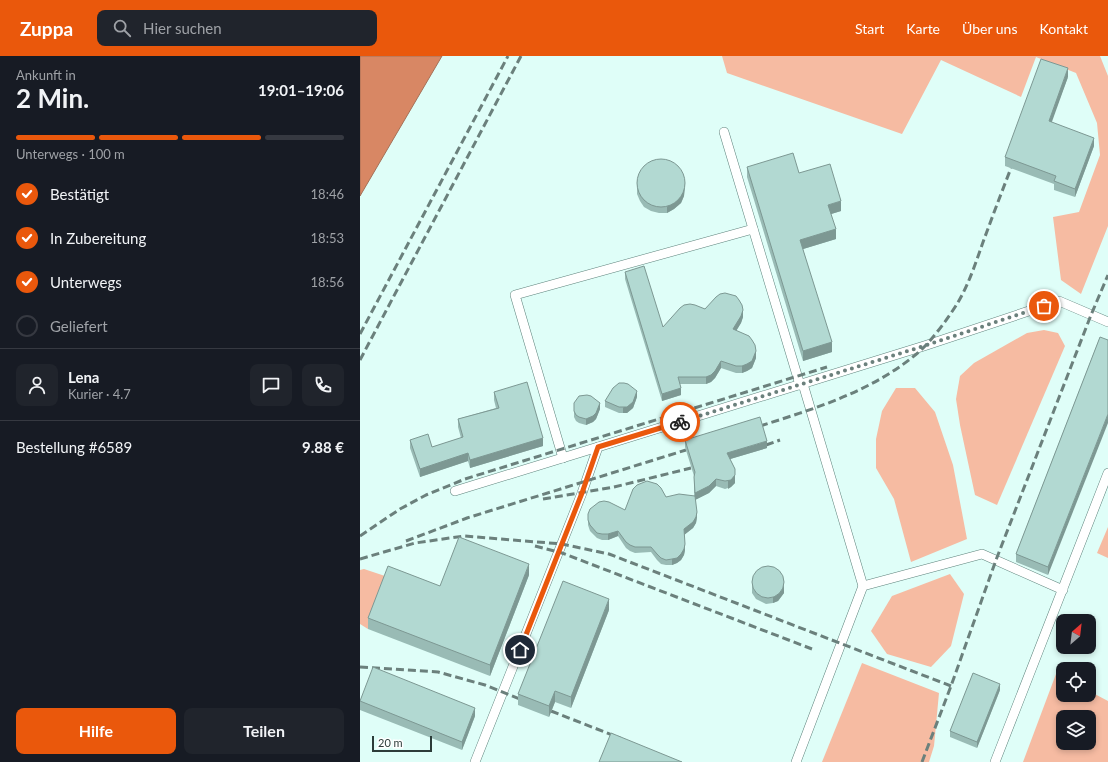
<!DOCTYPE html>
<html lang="de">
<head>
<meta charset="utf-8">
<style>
	:root { --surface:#171b24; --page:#20242c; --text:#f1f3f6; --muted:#9ea1a6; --line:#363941; --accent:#ea580c }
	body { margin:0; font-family:Lato,sans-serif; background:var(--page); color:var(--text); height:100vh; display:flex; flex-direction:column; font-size:15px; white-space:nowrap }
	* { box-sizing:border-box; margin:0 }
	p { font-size:13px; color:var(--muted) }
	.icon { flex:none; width:22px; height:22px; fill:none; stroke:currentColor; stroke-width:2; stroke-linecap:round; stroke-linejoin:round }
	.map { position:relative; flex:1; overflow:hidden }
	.side { display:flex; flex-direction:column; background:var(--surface); width:360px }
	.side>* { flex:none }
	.needle { width:26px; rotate:28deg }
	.tools { position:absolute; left:696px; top:558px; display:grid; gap:8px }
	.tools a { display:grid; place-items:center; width:40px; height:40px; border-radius:8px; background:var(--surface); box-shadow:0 2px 6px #0003; font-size:20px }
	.scale { position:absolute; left:12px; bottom:10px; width:60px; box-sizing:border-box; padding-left:4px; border:2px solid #2c3c39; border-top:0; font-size:11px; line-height:14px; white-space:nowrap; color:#2c3c39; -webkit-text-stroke:3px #fff; paint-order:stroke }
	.pin { position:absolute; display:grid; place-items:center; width:34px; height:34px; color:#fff; margin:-17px; border:2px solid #fff; border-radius:50%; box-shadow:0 1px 4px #0007 }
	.courier { position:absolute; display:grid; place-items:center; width:40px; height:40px; margin:-20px; border:3px solid #ea580c; border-radius:50%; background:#fff; color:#222; box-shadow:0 1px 5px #0007 }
	.head em { font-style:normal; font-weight:700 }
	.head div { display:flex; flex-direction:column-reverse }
	.head { display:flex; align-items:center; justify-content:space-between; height:68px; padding:0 16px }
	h1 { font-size:26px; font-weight:700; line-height:30px }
	.bar { display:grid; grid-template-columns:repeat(4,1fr); gap:6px 4px; align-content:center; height:48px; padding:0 16px }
	.bar i { height:5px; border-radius:3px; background:var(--line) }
	.bar .selected { background:var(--accent) }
	.bar p { grid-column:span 4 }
	.line { display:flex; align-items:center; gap:10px; padding:0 16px; border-top:1px solid var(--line) }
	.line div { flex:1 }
	.round { display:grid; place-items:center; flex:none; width:42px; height:42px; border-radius:8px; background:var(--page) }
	ol { padding:0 16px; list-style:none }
	li { display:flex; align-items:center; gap:12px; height:44px }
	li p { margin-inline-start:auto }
	li .icon { padding:4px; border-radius:50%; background:var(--accent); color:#fff; stroke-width:4 }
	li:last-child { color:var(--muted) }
	li i { width:22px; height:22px; border:2px solid var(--line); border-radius:50% }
	.cta { display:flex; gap:8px; margin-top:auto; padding:8px 16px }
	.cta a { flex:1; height:46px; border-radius:8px; background:var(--accent); color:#fff; font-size:16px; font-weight:700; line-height:46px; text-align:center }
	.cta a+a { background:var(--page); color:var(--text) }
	header { display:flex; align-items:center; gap:24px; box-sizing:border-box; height:56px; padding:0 20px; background:var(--accent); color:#fff }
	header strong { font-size:19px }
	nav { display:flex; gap:22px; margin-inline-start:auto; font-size:14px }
	.search { width:280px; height:36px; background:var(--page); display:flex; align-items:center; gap:10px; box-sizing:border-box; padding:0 14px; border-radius:8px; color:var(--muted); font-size:15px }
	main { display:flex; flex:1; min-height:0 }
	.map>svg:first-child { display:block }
	.green { fill:#f6bba2; fill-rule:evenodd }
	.water { fill:#d88764; stroke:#a47057 }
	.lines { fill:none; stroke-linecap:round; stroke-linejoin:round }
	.lane-casing { stroke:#5f847d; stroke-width:10 }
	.lane { stroke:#fff; stroke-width:9 }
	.rail { stroke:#6b807c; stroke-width:3; stroke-dasharray:8 4; stroke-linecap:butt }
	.wall { fill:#99bbb5 }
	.shaded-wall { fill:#7d9893 }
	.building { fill:#b2d9d2; stroke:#7d9893 }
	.done { stroke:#6b807c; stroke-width:4; stroke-dasharray:0 7.2 }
	.route { stroke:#ea580c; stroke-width:5 }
</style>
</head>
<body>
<header>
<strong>Zuppa</strong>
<div class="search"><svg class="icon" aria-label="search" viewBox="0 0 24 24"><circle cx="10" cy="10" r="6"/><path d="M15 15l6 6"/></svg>Hier suchen</div>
<nav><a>Start</a><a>Karte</a><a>Über uns</a><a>Kontakt</a></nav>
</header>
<main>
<section class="side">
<div class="head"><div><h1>2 Min.</h1><p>Ankunft in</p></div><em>19:01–19:06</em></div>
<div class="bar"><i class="selected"></i><i class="selected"></i><i class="selected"></i><i></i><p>Unterwegs · 100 m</p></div>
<ol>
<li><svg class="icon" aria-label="check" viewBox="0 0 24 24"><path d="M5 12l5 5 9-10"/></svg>Bestätigt<p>18:46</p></li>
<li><svg class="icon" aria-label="check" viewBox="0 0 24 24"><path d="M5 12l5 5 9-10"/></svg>In Zubereitung<p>18:53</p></li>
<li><svg class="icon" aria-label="check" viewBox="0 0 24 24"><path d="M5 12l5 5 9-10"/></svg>Unterwegs<p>18:56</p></li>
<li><i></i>Geliefert</li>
</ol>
<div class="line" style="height:72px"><a class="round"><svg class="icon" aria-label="person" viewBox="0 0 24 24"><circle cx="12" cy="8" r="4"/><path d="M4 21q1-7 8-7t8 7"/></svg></a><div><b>Lena</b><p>Kurier · 4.7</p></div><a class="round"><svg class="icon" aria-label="chat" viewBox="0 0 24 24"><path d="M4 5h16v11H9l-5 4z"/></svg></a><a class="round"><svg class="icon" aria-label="phone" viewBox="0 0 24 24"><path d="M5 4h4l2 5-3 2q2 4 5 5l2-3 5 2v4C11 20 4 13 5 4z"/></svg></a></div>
<div class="line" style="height:52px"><div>Bestellung #6589</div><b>9.88 €</b></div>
<div class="cta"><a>Hilfe</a><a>Teilen</a></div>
</section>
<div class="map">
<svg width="748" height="706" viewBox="0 0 748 706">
	<rect width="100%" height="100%" fill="#dffef8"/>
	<g class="green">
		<polygon points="362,0 740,0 748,20 748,170 721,238 701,224 693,161 719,156 740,99 737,67 716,17 676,1 661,41 581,4 542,78 367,17"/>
		<polygon points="684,274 698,277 705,290 637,449 615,439 600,369 596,343 600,320 614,307 667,277"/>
		<polygon points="536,332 555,332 575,356 593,409 607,483 551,506 534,443 516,412 516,383 522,355"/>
		<polygon points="748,471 748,502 737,497"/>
		<polygon points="4,513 28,521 8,573 0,568 0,514"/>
		<polygon points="590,518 604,538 591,590 571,611 527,598 511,575 532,540"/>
		<polygon points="502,607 579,637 574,690 569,706 462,706"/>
		<path d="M696,618l7,3v18h26v-4l19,10v61h-85zM703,661h26v26h-26z"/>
	</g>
	<polygon class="water" points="0,0 82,0 0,140"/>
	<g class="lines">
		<defs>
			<g id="lane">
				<polyline points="364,76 440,329"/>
				<polyline points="443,328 503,530"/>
				<polyline points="203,402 155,239 393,173"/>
				<polyline points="95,435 238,391"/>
				<polyline points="115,706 222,437 238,391 564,290 699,245 748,266"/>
				<polyline points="436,706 503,530 622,498 703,534"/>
				<polyline points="635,706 748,417"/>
			</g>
		</defs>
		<use href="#lane" class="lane-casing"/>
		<use href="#lane" class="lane"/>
		<g class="rail">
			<polyline points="0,278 148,0"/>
			<polyline points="0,304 161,0"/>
			<path d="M400,370c57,-18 116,-36 161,-76 11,-10 28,-33 36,-46 11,-18 18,-39 25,-59 9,-25 19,-51 29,-77"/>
			<polyline points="406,389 420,384"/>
			<polyline points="183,443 254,431 331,412"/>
			<polyline points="0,480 40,453 66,439 105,423 467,311"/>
			<polyline points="46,485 107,462 326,394"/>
			<polyline points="175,490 202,497 452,593"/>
			<polyline points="0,503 55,487 104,480 202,488 249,498 591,630"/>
			<polyline points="0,611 78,616 125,629 160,643"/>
			<polyline points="191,655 260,682"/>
			<polyline points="562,706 591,630 636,504 731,259 748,219"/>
		</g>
	</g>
	<g class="wall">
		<polygon points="708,21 691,66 734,90 715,141 694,134 694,128 645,110 645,101"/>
		<polygon points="387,111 481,155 471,158 476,183 443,193 472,296 443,305 387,121"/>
		<polygon points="277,124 325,132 324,140 321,147 314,153 307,157 299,157 291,155 284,151 280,145 277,138"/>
		<polygon points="265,216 303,271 345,253 383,261 381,267 376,275 396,302 392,312 387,315 382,317 376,317 361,312 355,322 351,326 346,328 320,328 321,339 302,345 265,223"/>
		<polygon points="740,281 688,519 656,506 656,498"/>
		<polygon points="134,336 183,390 110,412 108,405 60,421 50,392 50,384 72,391 101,382 98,371 98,363 136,352 134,344"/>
		<polygon points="277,341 273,352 267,357 259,357 245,351 245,345"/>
		<polygon points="214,347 240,353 236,363 233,366 226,369 219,367 216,365 214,361"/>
		<polygon points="325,384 407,392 370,403 375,413 375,427 371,431 365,433 356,430 349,437 335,444 337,461 336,467 333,472 324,479 325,494 324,499 321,504 317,507 312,509 306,509 301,508 297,504 291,496 275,497 270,495 266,492 258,480 248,484 242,484 237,482 230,475 228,469 228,464 265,454 306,441 334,440 334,420 325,391"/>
		<polygon points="169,519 130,620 8,573 8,562 80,530"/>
		<polygon points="392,524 424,529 424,537 418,545 413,547 406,548 396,543 392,537"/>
		<polygon points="249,554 211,652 195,646 189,661 158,649 158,638"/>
		<polygon points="640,634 617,692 590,681 590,675"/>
		<polygon points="0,644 115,660 102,694 0,654"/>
	</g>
	<g class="shaded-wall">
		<polygon points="708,12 708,21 689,74 689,65"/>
		<polygon points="734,82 734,90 715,141 715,133"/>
		<polygon points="325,126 324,140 321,147 314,153 307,157 307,151"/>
		<polygon points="481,145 481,155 468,159 468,149"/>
		<polygon points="476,173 476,183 440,194 440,184"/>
		<polygon points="383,254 383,261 381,267 373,280 373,273"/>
		<polygon points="472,286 472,296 443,305 443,295"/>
		<polygon points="396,295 396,302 392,312 387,315 382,317 382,310"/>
		<polygon points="361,305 361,312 355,322 351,326 346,328 346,321"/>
		<polygon points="321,332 321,339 302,345 302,338"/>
		<polygon points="277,335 277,341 273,352 267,357 263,357 263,352"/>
		<polygon points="240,347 240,353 236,363 233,366 226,369 226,363"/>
		<polygon points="748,358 748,367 688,519 688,511"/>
		<polygon points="183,382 183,390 110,412 110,404"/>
		<polygon points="407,385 407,392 367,404 367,397"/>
		<polygon points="108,397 108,405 60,421 60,413"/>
		<polygon points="375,419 375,427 371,431 368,433 368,425"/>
		<polygon points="356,423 356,430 349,437 335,444 335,437"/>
		<polygon points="337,456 337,461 336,467 333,472 324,479 324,473"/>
		<polygon points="258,475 258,480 248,484 248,478"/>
		<polygon points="325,488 325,494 324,499 321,504 317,507 312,509 312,503"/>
		<polygon points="169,508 169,519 130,620 130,609"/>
		<polygon points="424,523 424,537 418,545 413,547 413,541"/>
		<polygon points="249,543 249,554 211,652 211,641"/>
		<polygon points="640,628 640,634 617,692 617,686"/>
		<polygon points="195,635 195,646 189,661 189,650"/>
		<polygon points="115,652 115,660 102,694 102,686"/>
	</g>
	<g class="building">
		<polygon points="681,3 708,12 689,65 734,82 715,133 694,125 696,120 645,101"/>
		<polygon points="433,97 439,117 470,108 481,145 468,149 476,173 440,184 472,286 443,295 387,111"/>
		<circle cx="301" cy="127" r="24"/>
		<polygon points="284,210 303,271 320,252 324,249 330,248 335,249 345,253 356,241 360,238 365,237 376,240 379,244 382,249 383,254 381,260 373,273 389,280 392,284 395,289 396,295 392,305 387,308 382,310 376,310 361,305 355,315 351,319 346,321 318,321 321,332 302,338 265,216"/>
		<polygon points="740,281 748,284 748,358 688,511 656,498"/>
		<polygon points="167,326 183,382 110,404 108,397 60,413 50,384 68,378 72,391 103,381 98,363 139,352 134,336"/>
		<polygon points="259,327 264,327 268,328 277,335 273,346 267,351 259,351 245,345 253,332"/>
		<polygon points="227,339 231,340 240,347 236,357 233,360 226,363 219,361 216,359 214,355 214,347 219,340"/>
		<polygon points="400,361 407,385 367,397 375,413 375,419 371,424 365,425 356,423 349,430 335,437 334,421 335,416 325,384"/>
		<polygon points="287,425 297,428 301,432 306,441 319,438 335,440 337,456 336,461 333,466 324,473 325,488 324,493 321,498 317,502 312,503 306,504 301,502 297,498 291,491 275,491 270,489 266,486 258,475 248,478 242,478 237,477 230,469 228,464 228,458 230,453 239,446 244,445 249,446 265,454 273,433 277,429"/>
		<polygon points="99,481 169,508 130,609 8,562 28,510 80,530"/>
		<circle cx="408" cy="526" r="16"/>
		<polygon points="203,525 249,543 211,641 195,635 189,650 158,638"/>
		<polygon points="13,611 115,652 102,686 0,645"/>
		<polygon points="613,617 640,628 617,686 590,675"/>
		<polygon points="251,677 322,706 239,706"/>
	</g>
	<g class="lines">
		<polyline class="done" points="320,366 564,290 684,250"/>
		<polyline class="route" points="160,594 222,437 238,391 320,366"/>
	</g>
</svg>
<div class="tools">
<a><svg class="needle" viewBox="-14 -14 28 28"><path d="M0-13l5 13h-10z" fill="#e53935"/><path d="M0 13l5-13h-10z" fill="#9ea1a6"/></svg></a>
<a><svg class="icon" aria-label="locate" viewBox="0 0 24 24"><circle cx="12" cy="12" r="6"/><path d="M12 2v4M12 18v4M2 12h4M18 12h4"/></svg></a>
<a><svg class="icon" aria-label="layers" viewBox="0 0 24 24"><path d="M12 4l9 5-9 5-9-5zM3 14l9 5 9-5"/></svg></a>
</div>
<div class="scale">20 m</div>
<div class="pin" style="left:684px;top:250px;background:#ea580c"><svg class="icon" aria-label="bag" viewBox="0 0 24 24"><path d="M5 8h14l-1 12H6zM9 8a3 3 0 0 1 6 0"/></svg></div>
<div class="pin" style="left:160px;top:594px;background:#1f2937"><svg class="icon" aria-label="home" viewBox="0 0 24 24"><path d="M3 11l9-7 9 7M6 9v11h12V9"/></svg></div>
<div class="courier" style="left:320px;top:366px"><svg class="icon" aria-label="bike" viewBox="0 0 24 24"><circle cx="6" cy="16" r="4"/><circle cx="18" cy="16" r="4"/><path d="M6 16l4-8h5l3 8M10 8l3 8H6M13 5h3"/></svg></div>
</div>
</main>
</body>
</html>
